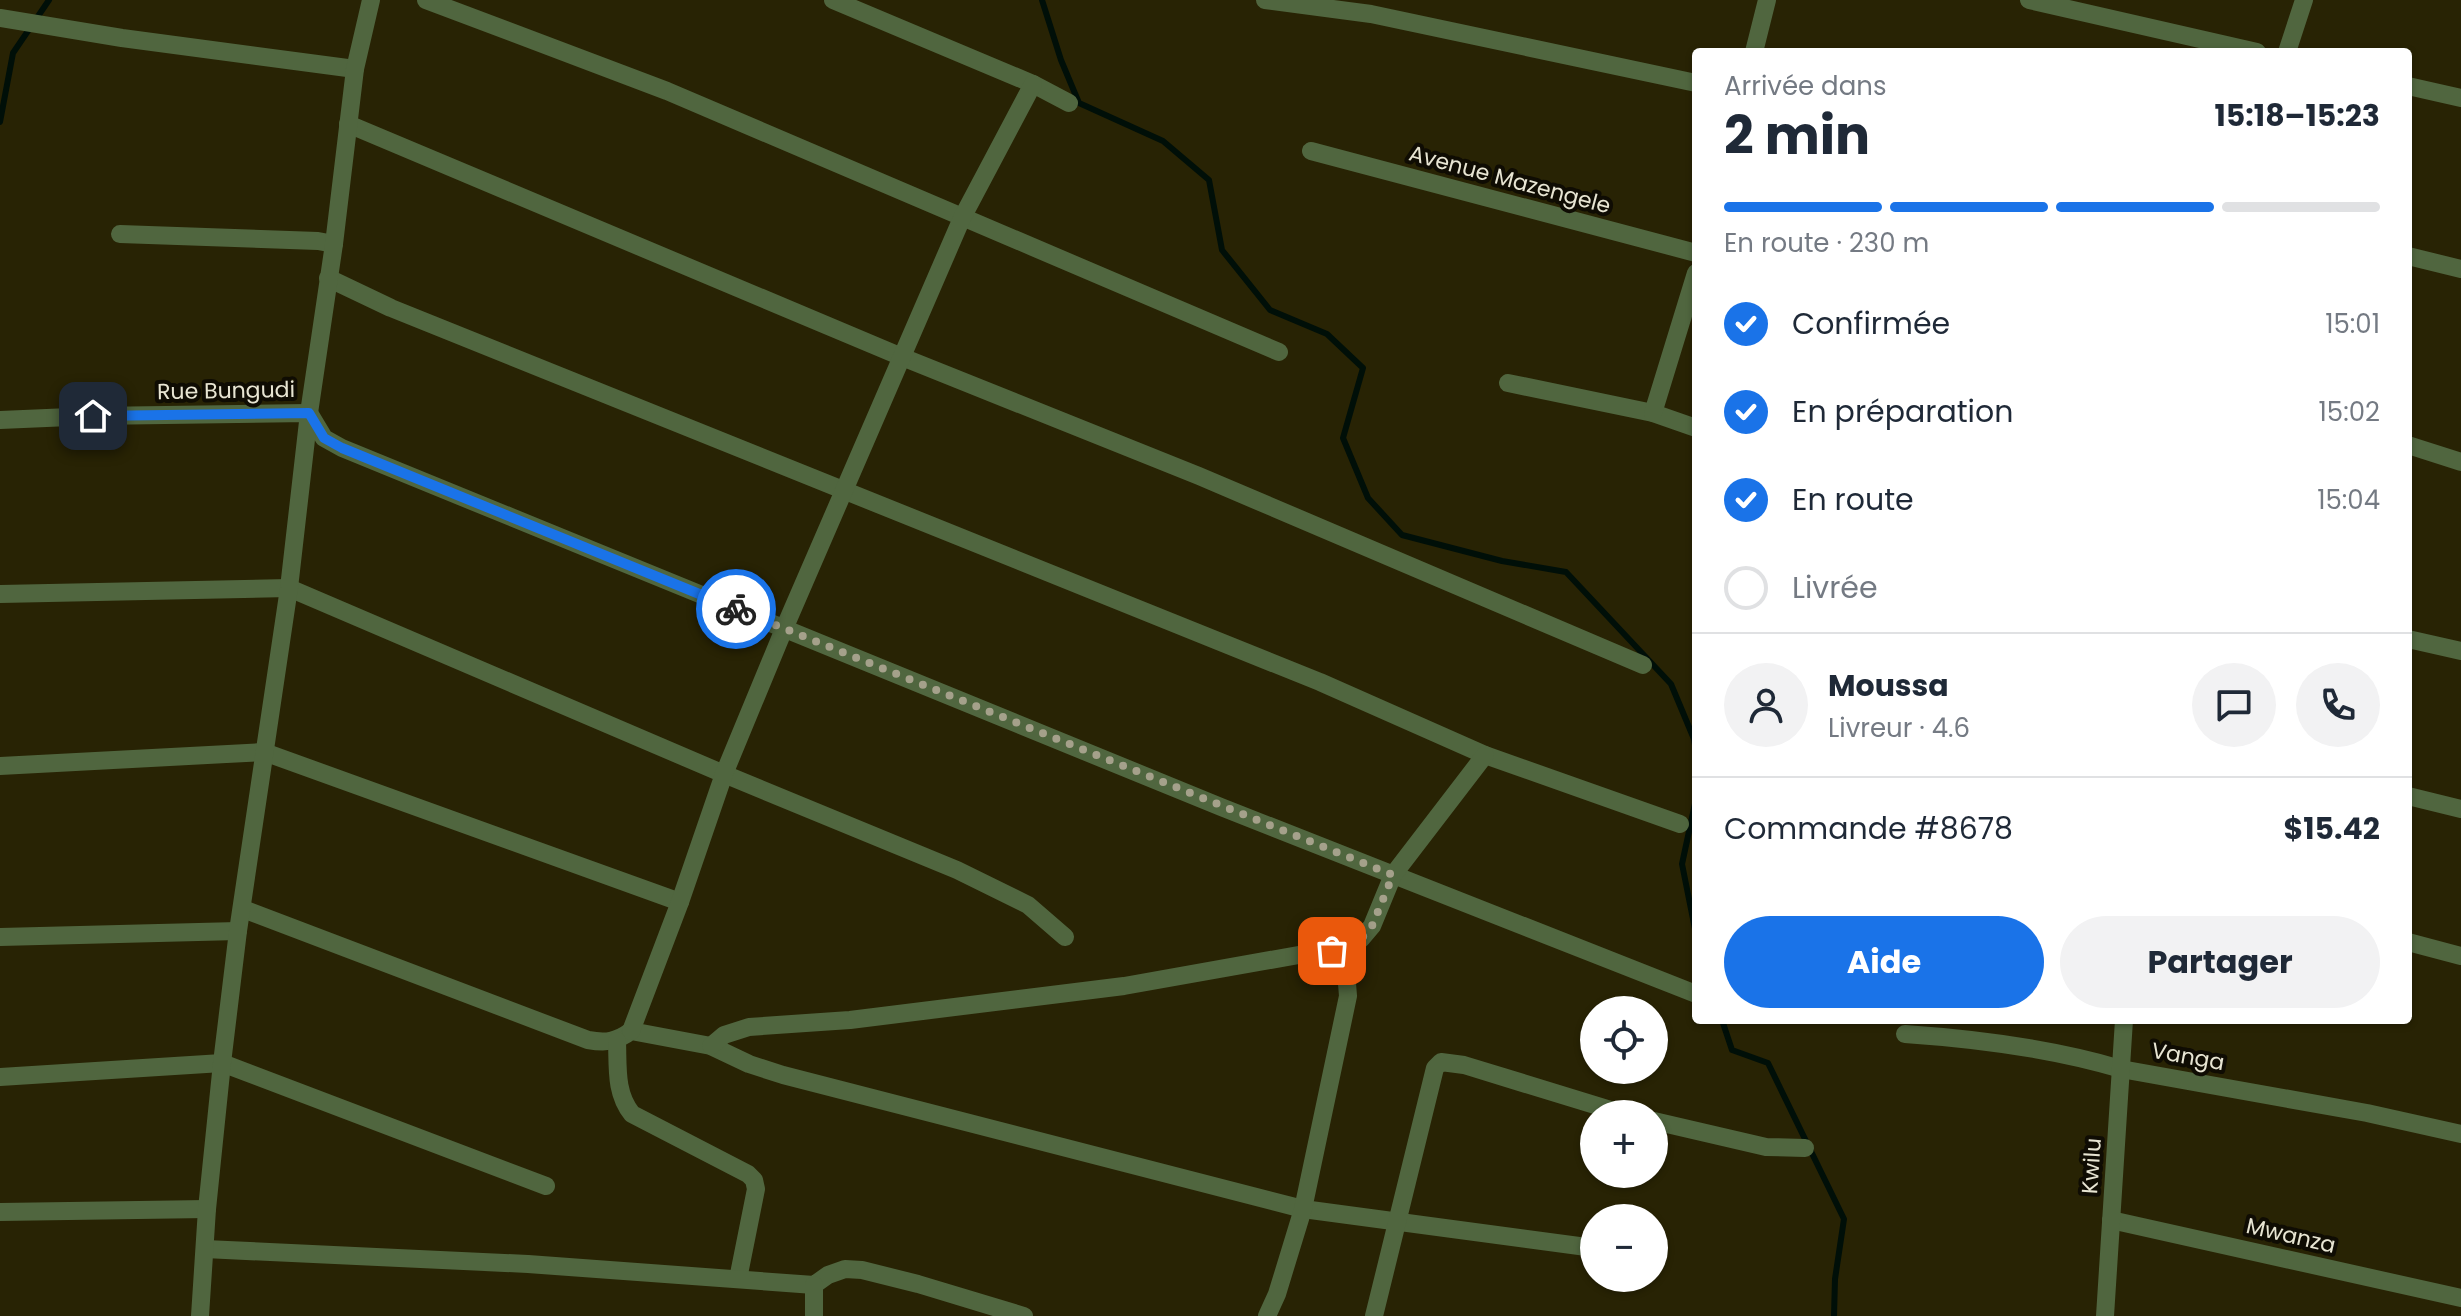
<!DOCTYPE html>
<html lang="fr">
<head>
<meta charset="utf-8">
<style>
	:root { --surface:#fff; --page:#f2f2f3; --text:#1f2937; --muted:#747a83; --line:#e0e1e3; --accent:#1a73e8 }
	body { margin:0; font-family:Poppins,sans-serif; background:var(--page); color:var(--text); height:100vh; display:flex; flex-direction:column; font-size:30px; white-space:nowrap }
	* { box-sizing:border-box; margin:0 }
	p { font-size:26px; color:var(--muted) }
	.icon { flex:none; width:44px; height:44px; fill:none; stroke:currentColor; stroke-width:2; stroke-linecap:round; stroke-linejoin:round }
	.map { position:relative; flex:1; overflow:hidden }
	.drawer { position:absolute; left:1692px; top:48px; width:720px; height:976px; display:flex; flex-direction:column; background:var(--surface); border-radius:8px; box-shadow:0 2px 6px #0004 }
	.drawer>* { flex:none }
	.fabs { position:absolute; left:1580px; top:996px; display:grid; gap:16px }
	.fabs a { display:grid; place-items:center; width:88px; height:88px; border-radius:50%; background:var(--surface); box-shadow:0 2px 6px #0004; font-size:40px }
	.pin { position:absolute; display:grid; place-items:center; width:68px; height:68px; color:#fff; margin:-34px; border-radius:16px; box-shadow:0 4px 12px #0006 }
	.courier { position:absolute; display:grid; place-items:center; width:80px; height:80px; margin:-40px; border:6px solid #1a73e8; border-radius:50%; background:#fff; color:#222; box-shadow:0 2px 10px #0007 }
	.overview em { font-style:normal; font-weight:700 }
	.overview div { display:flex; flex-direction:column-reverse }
	.overview { display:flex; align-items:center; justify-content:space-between; height:136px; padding:0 32px }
	h1 { font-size:52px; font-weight:700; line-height:60px }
	.bar { display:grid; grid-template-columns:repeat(4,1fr); gap:12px 8px; align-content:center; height:96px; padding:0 32px }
	.bar i { height:10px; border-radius:6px; background:var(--line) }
	.bar .active { background:var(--accent) }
	.bar p { grid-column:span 4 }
	.line { display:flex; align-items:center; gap:20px; padding:0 32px; border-top:2px solid var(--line) }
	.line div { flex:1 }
	.round { display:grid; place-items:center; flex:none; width:84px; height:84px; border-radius:42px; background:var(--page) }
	ol { padding:0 32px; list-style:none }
	li { display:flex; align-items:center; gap:24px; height:88px }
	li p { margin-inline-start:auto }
	li .icon { padding:8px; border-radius:50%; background:var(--accent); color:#fff; stroke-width:4 }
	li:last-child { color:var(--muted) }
	li i { width:44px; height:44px; border:4px solid var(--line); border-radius:50% }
	.button { display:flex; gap:16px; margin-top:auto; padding:16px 32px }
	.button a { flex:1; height:92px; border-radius:48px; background:var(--accent); color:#fff; font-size:32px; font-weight:700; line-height:92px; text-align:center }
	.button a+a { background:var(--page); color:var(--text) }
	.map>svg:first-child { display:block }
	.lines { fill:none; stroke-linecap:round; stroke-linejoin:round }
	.stream { stroke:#000f08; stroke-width:6 }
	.minor { stroke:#50663f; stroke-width:18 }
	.done { stroke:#a5a18b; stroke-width:8; stroke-dasharray:0 14.4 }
	.route { stroke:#1a73e8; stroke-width:10 }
	.labels { text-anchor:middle; stroke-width:8; stroke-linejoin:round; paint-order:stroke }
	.street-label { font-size:22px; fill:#e8e5d3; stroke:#0f0c03 }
</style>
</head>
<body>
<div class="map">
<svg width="2461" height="1316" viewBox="0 0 2461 1316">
	<rect width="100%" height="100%" fill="#282304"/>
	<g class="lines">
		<g class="stream">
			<polyline points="1042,0 1061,60 1079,103 1163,141 1209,180 1222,250 1270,310 1327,334 1363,368 1343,438 1368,498 1402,535 1502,561 1566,572 1671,684 1694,739 1696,751"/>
			<polyline points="0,122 13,53 49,0"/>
			<polyline points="1696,799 1682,864 1696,934"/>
			<polyline points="1722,1020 1732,1050 1768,1063 1844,1219 1835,1279 1834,1316"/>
		</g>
		<g class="minor">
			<polyline points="426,0 667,91 1279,352"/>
			<polyline points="833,0 1033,84 1069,103"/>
			<polyline points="1265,0 1371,14 1696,83"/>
			<polyline points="2029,0 2257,52"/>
			<polyline points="0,18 122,38 355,69"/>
			<polyline points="1754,52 1767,0"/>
			<polyline points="2287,52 2304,0"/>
			<polyline points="2408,86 2461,98"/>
			<polyline points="348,124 902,357 1199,476 1643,665"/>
			<polyline points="1311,151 1696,253"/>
			<polyline points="120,234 318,241 334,244"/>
			<polyline points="2408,256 2461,269"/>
			<polyline points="328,278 391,308 1320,682 1485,755 1680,824"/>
			<polyline points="1508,383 1653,413 1696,428"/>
			<polyline points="1653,413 1696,273"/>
			<polyline points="0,420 93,416 309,413 324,438 342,448 1221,807 1696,994"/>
			<polyline points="2408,445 2461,462"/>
			<polyline points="0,594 289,588 724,774 957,870 1028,905 1065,937"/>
			<polyline points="2408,639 2461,651"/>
			<polyline points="0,766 264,752 680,902"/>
			<polyline points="2408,796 2461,809"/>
			<path d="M243,909l345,131c18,3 28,2 43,-9l80,15 38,18 34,11 520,134 291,39"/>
			<polyline points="0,937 238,931"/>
			<polyline points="2408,942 2461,956"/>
			<polyline points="631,1031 680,902 724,774 784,629 962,218 1033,84"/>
			<path d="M1905,1034c73,5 146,14 216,35l246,44 94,21"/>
			<path d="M617,1041c1,26 -2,52 15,73l116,60 6,6 2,9 -18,90"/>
			<polyline points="711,1046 724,1035 749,1027 850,1020 1124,986 1349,946 1361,939 1372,926 1393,875 1485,755"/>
			<polyline points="0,1077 222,1063 546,1186"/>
			<polyline points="1654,1121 1766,1147 1805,1148"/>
			<polyline points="0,1212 207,1209"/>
			<polyline points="2111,1220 2461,1298"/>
			<polyline points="205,1249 528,1264 814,1285 828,1275 845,1269 862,1270 918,1284 1024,1316"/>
			<polyline points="200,1316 207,1209 222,1063 238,931 289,588 309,413 334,244 355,69 371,0"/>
			<polyline points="814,1316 814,1285"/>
			<polyline points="1267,1316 1277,1294 1303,1209 1348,996 1346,971 1349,946"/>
			<polyline points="1374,1316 1435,1068 1441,1062 1464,1065 1624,1114"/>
			<polyline points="2105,1316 2124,1020"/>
		</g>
	</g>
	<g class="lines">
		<polyline class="done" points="736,609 1393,875 1372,926 1361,939 1332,951"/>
		<polyline class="route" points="93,416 309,413 324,438 342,448 736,609"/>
	</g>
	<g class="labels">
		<g class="street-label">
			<text transform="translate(1510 179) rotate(15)" y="8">Avenue Mazengele</text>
			<text transform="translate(226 390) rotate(-1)" y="8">Rue Bungudi</text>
			<text transform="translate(2188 1056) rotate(10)" y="8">Vanga</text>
			<text transform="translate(2091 1166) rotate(-86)" y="8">Kwilu</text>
			<text transform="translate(2291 1235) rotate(13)" y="8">Mwanza</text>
		</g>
	</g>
</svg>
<div class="fabs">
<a><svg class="icon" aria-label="locate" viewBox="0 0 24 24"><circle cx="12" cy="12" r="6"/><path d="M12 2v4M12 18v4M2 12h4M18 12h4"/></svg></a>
<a>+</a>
<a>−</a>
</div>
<div class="pin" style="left:1332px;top:951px;background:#ea580c"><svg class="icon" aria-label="bag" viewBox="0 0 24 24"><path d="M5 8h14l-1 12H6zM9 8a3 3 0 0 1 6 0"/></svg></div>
<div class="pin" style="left:93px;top:416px;background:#1f2937"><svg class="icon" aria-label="home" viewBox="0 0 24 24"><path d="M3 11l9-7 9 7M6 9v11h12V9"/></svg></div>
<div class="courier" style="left:736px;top:609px"><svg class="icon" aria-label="bike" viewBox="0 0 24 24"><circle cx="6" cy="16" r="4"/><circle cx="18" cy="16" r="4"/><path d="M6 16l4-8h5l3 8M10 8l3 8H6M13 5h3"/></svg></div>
<section class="drawer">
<div class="overview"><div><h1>2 min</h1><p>Arrivée dans</p></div><em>15:18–15:23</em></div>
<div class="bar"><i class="active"></i><i class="active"></i><i class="active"></i><i></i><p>En route · 230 m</p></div>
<ol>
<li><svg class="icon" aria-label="check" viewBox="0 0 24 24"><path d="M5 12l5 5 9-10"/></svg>Confirmée<p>15:01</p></li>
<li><svg class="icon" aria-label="check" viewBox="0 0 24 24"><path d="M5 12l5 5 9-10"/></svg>En préparation<p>15:02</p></li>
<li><svg class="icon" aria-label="check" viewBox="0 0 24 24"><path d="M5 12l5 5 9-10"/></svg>En route<p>15:04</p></li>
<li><i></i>Livrée</li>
</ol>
<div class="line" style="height:144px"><a class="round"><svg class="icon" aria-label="person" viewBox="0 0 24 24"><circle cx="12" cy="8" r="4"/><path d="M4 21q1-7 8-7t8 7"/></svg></a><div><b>Moussa</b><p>Livreur · 4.6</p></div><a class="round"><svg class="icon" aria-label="chat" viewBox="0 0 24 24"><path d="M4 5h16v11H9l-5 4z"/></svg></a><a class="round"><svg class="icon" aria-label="phone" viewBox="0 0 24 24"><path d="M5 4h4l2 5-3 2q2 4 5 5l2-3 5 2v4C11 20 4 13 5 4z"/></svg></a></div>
<div class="line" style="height:104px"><div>Commande #8678</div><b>$15.42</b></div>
<div class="button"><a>Aide</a><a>Partager</a></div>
</section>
</div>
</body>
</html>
